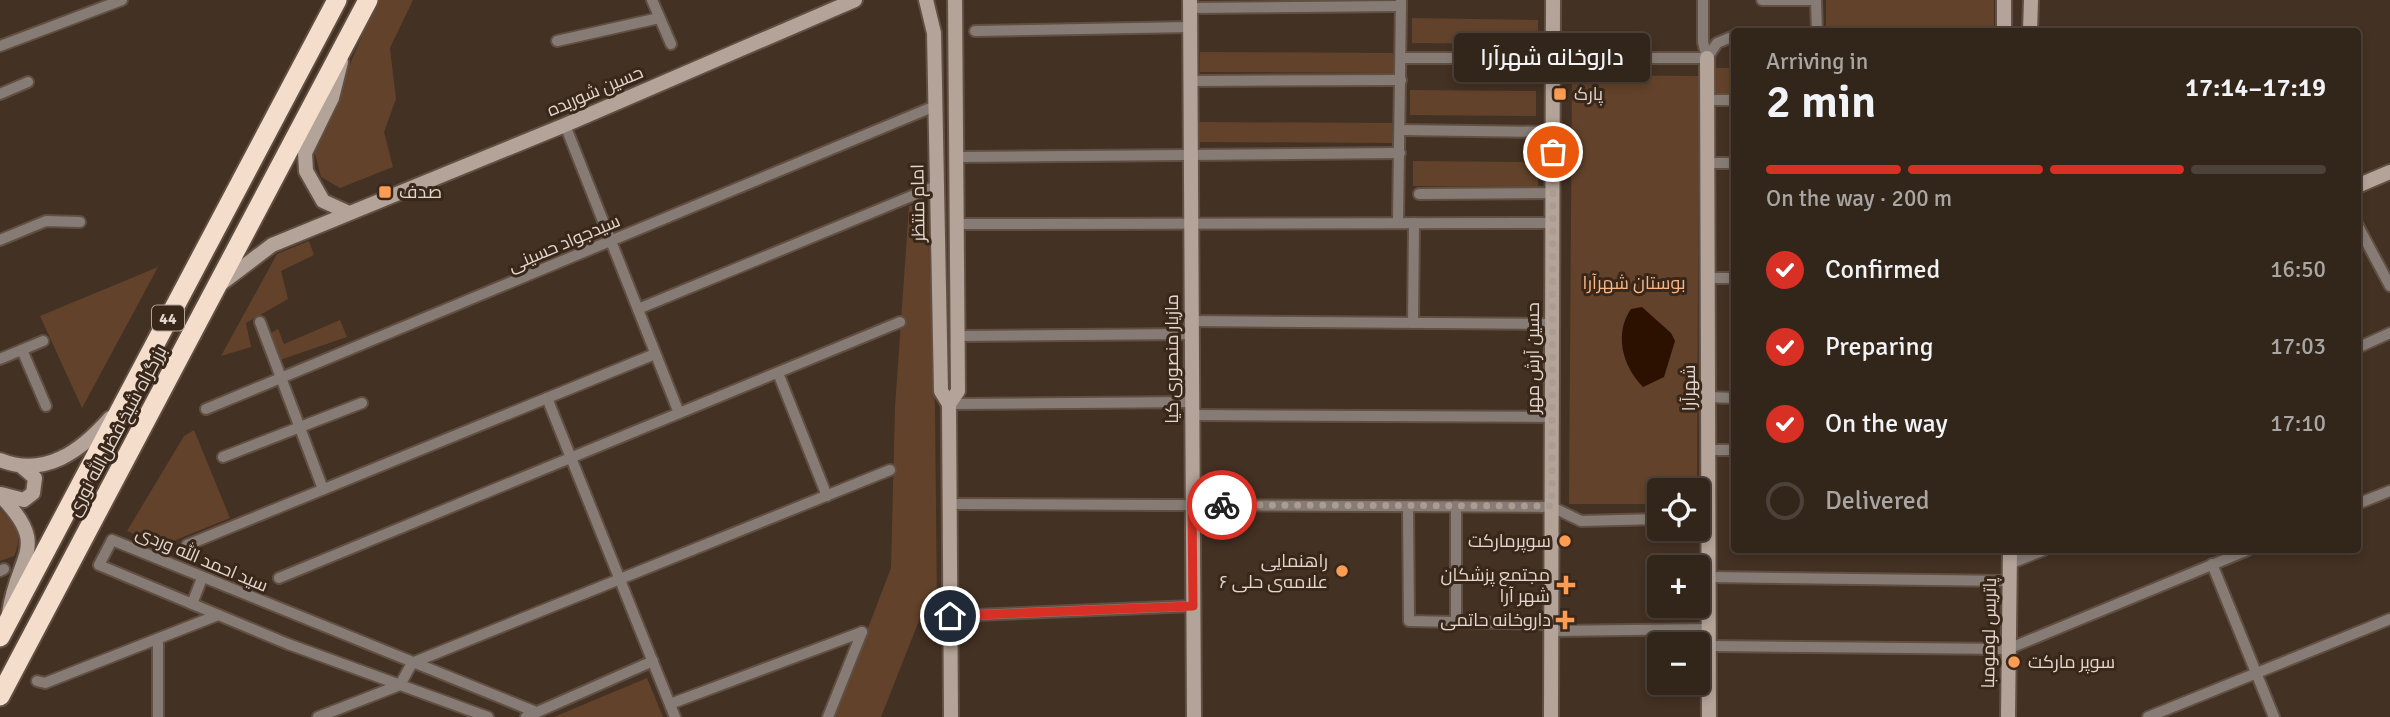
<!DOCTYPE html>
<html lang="en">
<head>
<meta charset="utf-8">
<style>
	:root { --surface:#32251a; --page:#3d3127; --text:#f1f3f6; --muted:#a8a5a2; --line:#4d4239; --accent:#d93025 }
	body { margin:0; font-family:Signika,Cairo,sans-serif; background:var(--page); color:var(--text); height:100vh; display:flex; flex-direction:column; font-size:26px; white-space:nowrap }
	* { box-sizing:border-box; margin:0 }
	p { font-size:23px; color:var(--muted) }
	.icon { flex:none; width:38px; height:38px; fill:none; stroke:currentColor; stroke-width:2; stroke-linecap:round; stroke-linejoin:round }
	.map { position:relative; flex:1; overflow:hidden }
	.drawer { position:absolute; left:1731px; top:28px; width:630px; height:525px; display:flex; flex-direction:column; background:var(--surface); border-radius:7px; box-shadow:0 4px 10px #0003,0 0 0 2px var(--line) }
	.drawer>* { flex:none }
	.tools { position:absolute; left:1647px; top:478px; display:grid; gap:14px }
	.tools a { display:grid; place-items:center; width:63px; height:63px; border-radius:7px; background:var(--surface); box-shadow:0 4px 10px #0003,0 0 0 2px var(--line); font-size:35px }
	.pin { position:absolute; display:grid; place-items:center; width:60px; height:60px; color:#fff; margin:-30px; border:4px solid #fff; border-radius:50%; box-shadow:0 2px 7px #0007 }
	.courier { position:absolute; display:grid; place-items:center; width:70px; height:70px; margin:-35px; border:5px solid #d93025; border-radius:50%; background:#fff; color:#222; box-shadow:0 2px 9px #0007 }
	.bubble { position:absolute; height:49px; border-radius:7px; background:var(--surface); box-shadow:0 4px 10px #0003,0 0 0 2px var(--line); font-size:23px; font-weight:600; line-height:49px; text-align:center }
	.overview em { font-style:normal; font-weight:600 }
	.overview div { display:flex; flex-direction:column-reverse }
	.overview { display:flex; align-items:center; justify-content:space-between; height:119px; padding:0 35px }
	h1 { font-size:46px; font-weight:600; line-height:52px }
	.bar { display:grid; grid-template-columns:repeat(4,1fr); gap:10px 7px; align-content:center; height:84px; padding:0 35px }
	.bar i { height:9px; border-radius:5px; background:var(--line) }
	.bar .on { background:var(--accent) }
	.bar p { grid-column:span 4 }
	ol { padding:0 35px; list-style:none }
	li { display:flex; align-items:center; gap:21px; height:77px }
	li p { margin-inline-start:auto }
	li .icon { padding:7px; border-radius:50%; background:var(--accent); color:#fff; stroke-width:4 }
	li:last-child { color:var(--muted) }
	li i { width:38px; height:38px; border:4px solid var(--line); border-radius:50% }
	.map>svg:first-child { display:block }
	.green { fill:#62422a }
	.water { fill:#2d1100 }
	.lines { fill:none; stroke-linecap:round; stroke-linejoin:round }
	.street-casing { stroke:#604f42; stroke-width:14 }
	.secondary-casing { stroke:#604f42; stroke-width:18 }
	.highway-casing { stroke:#604f42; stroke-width:23 }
	.street { stroke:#867c75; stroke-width:10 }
	.secondary { stroke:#b3a398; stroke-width:14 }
	.highway { stroke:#f5ddcc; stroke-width:19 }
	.done { stroke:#aa9c92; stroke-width:7; stroke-dasharray:0 12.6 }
	.route { stroke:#d93025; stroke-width:9 }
	.poi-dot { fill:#fc9d53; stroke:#39271a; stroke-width:2.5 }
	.labels { text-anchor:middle; stroke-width:6; stroke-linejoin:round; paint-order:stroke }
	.shield { fill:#39271a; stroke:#afa298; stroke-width:2 }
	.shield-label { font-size:16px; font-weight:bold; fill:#e2d6ce }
	.street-label { font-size:18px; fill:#e2d6ce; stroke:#39271a }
	.poi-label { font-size:18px; fill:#e2d6ce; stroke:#39271a; text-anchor:end }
	.park-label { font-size:18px; fill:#fbb786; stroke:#39271a }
</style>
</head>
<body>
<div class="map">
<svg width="2390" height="717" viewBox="0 0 2390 717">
	<rect width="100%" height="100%" fill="#433123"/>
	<g class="green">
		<polygon points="377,0 413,0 390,48 396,99 384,132 393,167 340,188 321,177 314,150"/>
		<rect x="1826" y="0" width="168" height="31"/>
		<polygon points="1412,18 1538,20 1538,44 1412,43"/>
		<polygon points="1200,52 1393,53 1393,73 1200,72"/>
		<rect x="1715" y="68" width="19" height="25"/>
		<polygon points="1572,75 1699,76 1697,490 1659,490 1659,504 1569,504"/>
		<polygon points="1410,90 1536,91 1536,116 1410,115"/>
		<polygon points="1199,122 1392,123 1392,143 1198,142"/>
		<polygon points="1413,161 1539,162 1538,187 1413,186"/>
		<polygon points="927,202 935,409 937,610 922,613 881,717 834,717 891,568 895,407 909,206"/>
		<polygon points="309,241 314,255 281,271 288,299 246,323 251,347 221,356 277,254"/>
		<polygon points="158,267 82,408 40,316"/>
		<polygon points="340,320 347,337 280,360 271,333 278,329 284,344"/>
		<polygon points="194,430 230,518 161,546 127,531 184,436"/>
		<path d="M0,509c15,17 24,25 14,47l-14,5z"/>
		<polygon points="647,678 663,717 554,717"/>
	</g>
	<path class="water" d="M1642,307l29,26 4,8 -11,36 -21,10c-21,-21 -29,-54 -12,-78z"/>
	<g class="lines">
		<defs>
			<g id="street">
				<polyline points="652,0 671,44"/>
				<polyline points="1703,0 1703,42 1707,58"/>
				<polyline points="1762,0 1816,0 1817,32"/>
				<polyline points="1190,8 1401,6"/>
				<polyline points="975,31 1190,27"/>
				<polyline points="557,41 659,18"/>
				<polyline points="0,46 122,0"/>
				<polyline points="1401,58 1707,58"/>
				<polyline points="1707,58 1717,43 1734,36"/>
				<polyline points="1190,81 1401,80"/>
				<polyline points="0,94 28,82"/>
				<polyline points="1707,100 1734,100"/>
				<polyline points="565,125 679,413"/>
				<polyline points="1400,130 1553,132"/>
				<polyline points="956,157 1400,153"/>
				<polyline points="1708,163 1734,163"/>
				<polyline points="1419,194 1553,193"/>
				<polyline points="1398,223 1401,0"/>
				<polyline points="957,224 1552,223"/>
				<polyline points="2357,224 2390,286"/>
				<polyline points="0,240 46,221 80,222"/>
				<polyline points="1708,278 1734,278"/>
				<polyline points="638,309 936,186"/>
				<polyline points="1191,321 1552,324"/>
				<polyline points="260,322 323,489"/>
				<polyline points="1413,323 1414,223"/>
				<polyline points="957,336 1192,334"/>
				<polyline points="2357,348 2390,333"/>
				<polyline points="22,350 46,406"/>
				<polyline points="0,359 43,341"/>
				<polyline points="778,373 827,496"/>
				<polyline points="1708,397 1734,398"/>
				<polyline points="547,398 675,717"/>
				<polyline points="949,404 1192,402"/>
				<polyline points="206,409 935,106"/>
				<polyline points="1192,415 1552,417"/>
				<polyline points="1709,450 1734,450"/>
				<polyline points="223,457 362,403"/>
				<polyline points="950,504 1552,507 1581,521 1659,519"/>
				<polyline points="2357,504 2390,491"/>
				<polyline points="1408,506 1409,621 1551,624"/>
				<polyline points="1456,506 1456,622"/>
				<polyline points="187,545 655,354"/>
				<polyline points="2009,564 2044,550"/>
				<polyline points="2212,564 2274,717"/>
				<polyline points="0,571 4,569"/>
				<polyline points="1709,577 2009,581"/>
				<polyline points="279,578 900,322"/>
				<polyline points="192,604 202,578"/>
				<polyline points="950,616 1193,606"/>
				<polyline points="1552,631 1709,629"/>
				<polyline points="1709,646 2008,649 2248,550"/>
				<polyline points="37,681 45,683 218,615"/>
				<polyline points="670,704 862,632"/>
				<polyline points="158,717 158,639"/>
				<polyline points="318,717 400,685 412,663 890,470"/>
				<polyline points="488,717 288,644 99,565 112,540 536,712"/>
				<polyline points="526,717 653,661"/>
				<polyline points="828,717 862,632"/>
				<polyline points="2148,717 2390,619"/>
			</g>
			<g id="secondary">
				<polyline points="926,0 934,33 941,391 949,404 951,717"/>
				<polyline points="1190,0 1194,717"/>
				<polyline points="2004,32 2004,0"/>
				<polyline points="2030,32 2031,0"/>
				<polyline points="1707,58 1709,717"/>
				<polyline points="341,62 332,98 305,153 306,171 323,201 349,213"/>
				<polyline points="2357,186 2390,172"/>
				<polyline points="222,283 272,245 565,125 855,0"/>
				<polyline points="949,404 958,391 955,0"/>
				<path d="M0,460c45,18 81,-9 110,-42"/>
				<polyline points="1,494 24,500 33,493 35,478 21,466"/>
				<path d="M0,495c51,53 18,57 9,118"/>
				<polyline points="1551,717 1553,0"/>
				<polyline points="2008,717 2010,550"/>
			</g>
			<g id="highway">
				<polyline points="0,637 337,0"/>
				<polyline points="0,696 368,0"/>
			</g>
		</defs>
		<use href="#street" class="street-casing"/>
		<use href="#secondary" class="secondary-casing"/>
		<use href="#highway" class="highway-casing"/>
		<use href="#street" class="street"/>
		<use href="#secondary" class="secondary"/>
		<use href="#highway" class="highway"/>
	</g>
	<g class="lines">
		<polyline class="done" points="1222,505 1552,506 1553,152"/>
		<polyline class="route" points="950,616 1193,606 1192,505 1222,505"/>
	</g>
	<g class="poi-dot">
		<rect x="1553" y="87" width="14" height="14" rx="3.5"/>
		<rect x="378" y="185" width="14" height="14" rx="3.5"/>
		<circle cx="1565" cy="541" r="7"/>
		<circle cx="1342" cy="571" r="7"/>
		<path d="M1562.5 574.5h7v7h7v7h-7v7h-7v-7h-7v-7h7z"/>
		<path d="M1561.5 609.5h7v7h7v7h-7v7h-7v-7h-7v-7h7z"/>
		<circle cx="2014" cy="662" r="7"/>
	</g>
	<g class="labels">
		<rect class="shield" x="152" y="305.5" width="32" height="25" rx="5"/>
		<g class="shield-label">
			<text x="168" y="324">44</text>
		</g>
		<g class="street-label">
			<text transform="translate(595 91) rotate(-23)" y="6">حسین شوریده</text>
			<text transform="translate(918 203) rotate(-91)" y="6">امام منتظر</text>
			<text transform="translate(564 243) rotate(-23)" y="6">سیدجواد حسینی</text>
			<text transform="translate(1533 358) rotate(-90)" y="6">حسین آرش مهر</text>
			<text transform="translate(1172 359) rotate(-90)" y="6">مازیار منصوری کیا</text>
			<text transform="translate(1689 388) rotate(-90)" y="6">شهرآرا</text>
			<text transform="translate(117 431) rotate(-62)" y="6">بزرگراه شیخ فضل‌الله نوری</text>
			<text transform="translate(202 559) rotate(23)" y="6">سید احمد الله وردی</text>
			<text transform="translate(1989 633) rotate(-89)" y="6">پاتریس لومومبا</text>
		</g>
		<g class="poi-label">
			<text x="1574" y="100" text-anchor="start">پارک</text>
			<text x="399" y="198" text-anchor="start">صدف</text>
			<text x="1551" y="547">سوپرماركت</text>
			<text x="1328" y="567">راهنمایی<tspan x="1328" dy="21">علامه‌ی حلی ۶</tspan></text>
			<text x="1550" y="581">مجتمع پزشکان<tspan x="1550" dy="21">شهر آرا</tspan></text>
			<text x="1551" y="626">داروخانه حاتمی</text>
			<text x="2028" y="668" text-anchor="start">سوپر مارکت</text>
		</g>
		<g class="park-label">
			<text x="1634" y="289">بوستان شهرآرا</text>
		</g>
	</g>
</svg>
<div class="tools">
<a><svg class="icon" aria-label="locate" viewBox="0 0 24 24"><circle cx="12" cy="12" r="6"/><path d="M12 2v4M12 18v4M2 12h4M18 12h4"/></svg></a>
<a>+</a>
<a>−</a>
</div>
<div class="pin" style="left:1553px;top:152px;background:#ea580c"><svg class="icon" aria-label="bag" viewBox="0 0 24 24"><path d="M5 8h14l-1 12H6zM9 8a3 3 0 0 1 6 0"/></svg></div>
<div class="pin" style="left:950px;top:616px;background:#1f2937"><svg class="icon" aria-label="home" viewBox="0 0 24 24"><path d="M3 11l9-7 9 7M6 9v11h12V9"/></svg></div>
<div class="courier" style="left:1222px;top:505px"><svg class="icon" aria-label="bike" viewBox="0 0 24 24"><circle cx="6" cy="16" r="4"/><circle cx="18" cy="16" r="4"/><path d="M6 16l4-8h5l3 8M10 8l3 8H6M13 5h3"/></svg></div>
<div class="bubble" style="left:1454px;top:33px;width:196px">داروخانه شهرآرا</div>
<section class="drawer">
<div class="overview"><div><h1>2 min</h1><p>Arriving in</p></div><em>17:14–17:19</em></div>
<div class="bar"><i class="on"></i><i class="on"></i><i class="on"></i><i></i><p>On the way · 200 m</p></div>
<ol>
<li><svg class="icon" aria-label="check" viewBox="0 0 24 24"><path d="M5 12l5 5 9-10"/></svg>Confirmed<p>16:50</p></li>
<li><svg class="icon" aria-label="check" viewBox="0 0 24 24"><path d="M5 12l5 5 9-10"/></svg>Preparing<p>17:03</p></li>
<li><svg class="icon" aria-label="check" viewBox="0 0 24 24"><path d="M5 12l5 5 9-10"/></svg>On the way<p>17:10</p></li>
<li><i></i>Delivered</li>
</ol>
</section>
</div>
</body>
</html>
